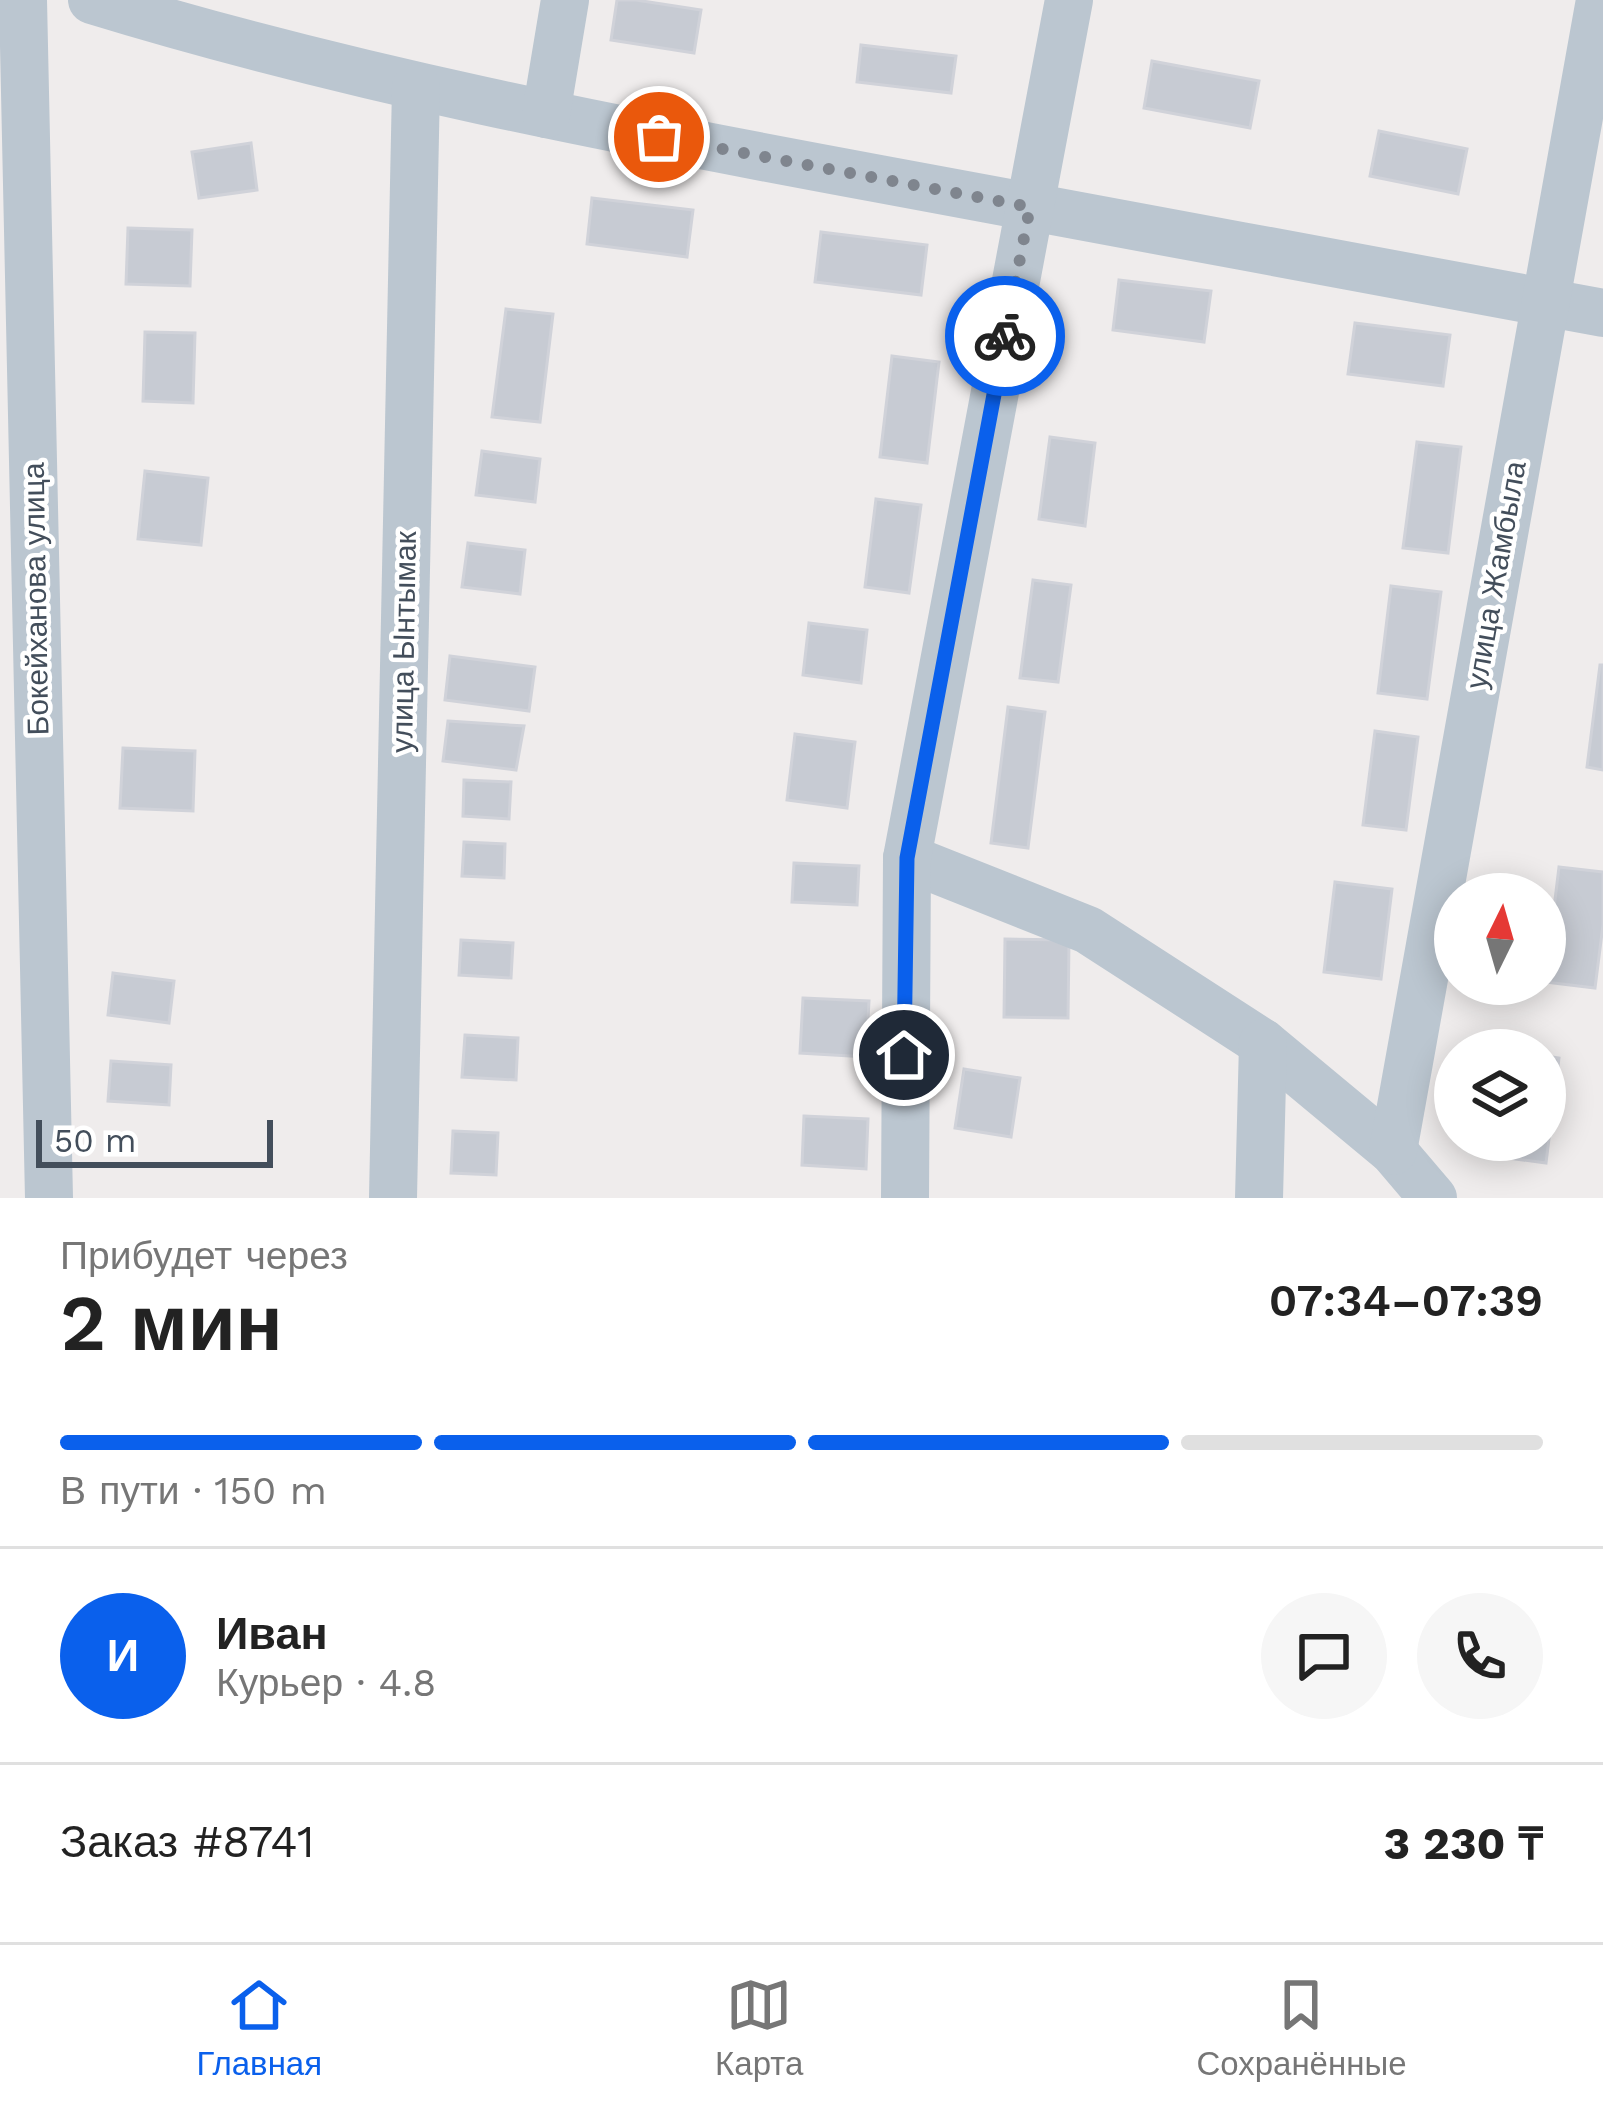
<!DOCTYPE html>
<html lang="ru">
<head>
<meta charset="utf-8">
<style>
	:root { --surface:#fff; --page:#f6f6f6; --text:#222; --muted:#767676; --line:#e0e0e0; --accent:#0a60ec }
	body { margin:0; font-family:"Work Sans",sans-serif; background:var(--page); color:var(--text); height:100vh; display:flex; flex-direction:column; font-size:45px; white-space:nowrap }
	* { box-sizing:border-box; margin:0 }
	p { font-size:39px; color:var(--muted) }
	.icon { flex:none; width:66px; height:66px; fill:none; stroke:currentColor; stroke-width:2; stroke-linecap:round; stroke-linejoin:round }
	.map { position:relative; height:1198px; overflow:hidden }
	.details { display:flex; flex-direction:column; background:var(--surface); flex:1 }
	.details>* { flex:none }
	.needle { width:78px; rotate:5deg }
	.tools { position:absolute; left:1434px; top:873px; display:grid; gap:24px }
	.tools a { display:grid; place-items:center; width:132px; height:132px; border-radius:50%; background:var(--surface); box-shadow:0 6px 30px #0003; font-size:60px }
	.scale { position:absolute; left:36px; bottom:30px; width:237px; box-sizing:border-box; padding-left:12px; border:6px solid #434e5b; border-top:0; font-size:33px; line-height:42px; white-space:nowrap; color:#434e5b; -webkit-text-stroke:9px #fff; paint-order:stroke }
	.pin { position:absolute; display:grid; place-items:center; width:102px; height:102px; color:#fff; margin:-51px; border:6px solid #fff; border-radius:50%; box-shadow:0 3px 12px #0007 }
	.courier { position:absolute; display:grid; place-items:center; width:120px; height:120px; margin:-60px; border:9px solid #0a60ec; border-radius:50%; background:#fff; color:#222; box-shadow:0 3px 15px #0007 }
	.head em { font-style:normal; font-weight:600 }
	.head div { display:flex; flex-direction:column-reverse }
	.head { display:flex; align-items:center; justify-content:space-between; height:204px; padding:0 60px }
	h1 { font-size:78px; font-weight:600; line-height:90px }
	.bar { display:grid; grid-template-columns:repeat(4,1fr); gap:18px 12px; align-content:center; height:144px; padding:0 60px }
	.bar i { height:15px; border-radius:9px; background:var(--line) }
	.bar .on { background:var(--accent) }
	.bar p { grid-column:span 4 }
	.line { display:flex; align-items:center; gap:30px; padding:0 60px; border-top:3px solid var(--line) }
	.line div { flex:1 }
	.round { display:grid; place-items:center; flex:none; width:126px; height:126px; border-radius:63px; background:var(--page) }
	.tab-bar { display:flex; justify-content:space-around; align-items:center; height:168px; border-top:3px solid var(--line); background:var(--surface); font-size:33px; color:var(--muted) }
	.tab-bar a { display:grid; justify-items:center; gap:6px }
	.tab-bar .on { color:var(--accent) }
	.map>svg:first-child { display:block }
	.building { fill:#c7cbd3; stroke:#d0d2d9; stroke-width:3 }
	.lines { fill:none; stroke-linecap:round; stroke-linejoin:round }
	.minor { stroke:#bbc6d0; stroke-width:48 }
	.done { stroke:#7f858e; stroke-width:12; stroke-dasharray:0 21.6 }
	.route { stroke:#0a60ec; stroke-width:15 }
	.labels { text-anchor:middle; stroke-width:9; stroke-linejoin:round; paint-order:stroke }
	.street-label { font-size:30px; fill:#434e5b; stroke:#fff }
</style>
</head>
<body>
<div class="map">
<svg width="1603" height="1198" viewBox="0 0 1603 1198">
	<rect width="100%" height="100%" fill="#efecec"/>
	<g class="building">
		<polygon points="617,0 636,0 701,10 694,53 611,40"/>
		<polygon points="861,45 956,56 951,93 857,82"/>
		<polygon points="1152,61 1259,81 1250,128 1144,108"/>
		<polygon points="1379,131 1467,149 1458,194 1370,176"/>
		<polygon points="251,143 257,190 199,198 192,152"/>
		<polygon points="592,198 693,210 687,257 587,244"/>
		<polygon points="128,228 192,230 190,286 126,284"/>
		<polygon points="821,232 927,245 921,295 815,282"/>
		<polygon points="1119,280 1211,291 1204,342 1113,330"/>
		<polygon points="506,309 553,314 540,422 492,417"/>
		<polygon points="1355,323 1450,335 1443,386 1348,374"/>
		<polygon points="145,332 195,333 193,403 143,401"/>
		<polygon points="892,356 939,362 927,463 880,457"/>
		<polygon points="1050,437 1095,443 1085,526 1039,519"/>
		<polygon points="1417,442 1461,447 1448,553 1403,548"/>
		<polygon points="482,451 540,459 535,502 476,495"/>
		<polygon points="145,471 208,478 201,545 138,539"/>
		<polygon points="876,499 921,505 909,593 865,587"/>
		<polygon points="468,543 525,550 520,594 462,587"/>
		<polygon points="1033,580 1071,585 1058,682 1020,678"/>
		<polygon points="1391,586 1441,592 1427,699 1378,693"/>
		<polygon points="809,623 867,630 861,683 803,675"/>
		<polygon points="450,656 535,667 529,711 445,700"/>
		<polygon points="1600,665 1603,665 1603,770 1587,767"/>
		<polygon points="1008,707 1045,712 1028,848 991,843"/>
		<polygon points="448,721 524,726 516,770 443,761"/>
		<polygon points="1375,731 1418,737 1406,830 1363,825"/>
		<polygon points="795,734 855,742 847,808 787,800"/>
		<polygon points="123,748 195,751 193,811 120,808"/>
		<polygon points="464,780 511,782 509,819 463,816"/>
		<polygon points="464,842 505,844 504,878 462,876"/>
		<polygon points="794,863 859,866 857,905 792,902"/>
		<polygon points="1559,867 1603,872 1603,925 1595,988 1545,982"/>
		<polygon points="1335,882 1392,889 1381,979 1324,972"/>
		<polygon points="1005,939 1069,940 1068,1018 1004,1017"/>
		<polygon points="461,940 513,943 511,978 459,975"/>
		<polygon points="113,973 174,981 169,1023 108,1015"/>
		<polygon points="803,998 869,1001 866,1057 800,1053"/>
		<polygon points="465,1035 518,1038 516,1080 462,1077"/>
		<polygon points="1545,1056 1559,1058 1546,1163 1508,1158 1510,1140 1545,1140"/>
		<polygon points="111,1061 171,1065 169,1105 108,1101"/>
		<polygon points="964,1069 1020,1078 1011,1137 955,1128"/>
		<polygon points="804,1116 868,1119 866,1169 802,1165"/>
		<polygon points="453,1131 498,1133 496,1175 451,1173"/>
	</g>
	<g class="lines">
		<g class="minor">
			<polyline points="23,0 49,1198"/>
			<path d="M92,0c258,79 523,130 788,179 241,45 482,89 723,134"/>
			<polyline points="546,114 565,0"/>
			<polyline points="907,858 1088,930 1263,1043 1393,1151 1433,1198"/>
			<polyline points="1393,1151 1600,0"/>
			<polyline points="393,1198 416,87"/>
			<polyline points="905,1198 907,858 1069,0"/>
			<polyline points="1259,1198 1263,1043"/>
		</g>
	</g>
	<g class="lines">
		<polyline class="done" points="659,137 1030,207 1005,336"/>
		<polyline class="route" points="904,1055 907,858 1005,336"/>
	</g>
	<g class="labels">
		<g class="street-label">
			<text transform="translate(1496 575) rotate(-80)" y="10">улица Жамбыла</text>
			<text transform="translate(36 599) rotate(-91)" y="10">Бокейханова улица</text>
			<text transform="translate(404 642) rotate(-89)" y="10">улица Ынтымак</text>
		</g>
	</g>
</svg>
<div class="tools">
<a><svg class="needle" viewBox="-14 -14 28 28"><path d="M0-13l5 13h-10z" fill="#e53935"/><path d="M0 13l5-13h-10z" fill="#767676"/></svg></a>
<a><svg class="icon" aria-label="layers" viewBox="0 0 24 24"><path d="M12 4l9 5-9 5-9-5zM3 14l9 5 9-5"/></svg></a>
</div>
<div class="scale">50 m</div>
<div class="pin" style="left:659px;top:137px;background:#ea580c"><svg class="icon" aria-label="bag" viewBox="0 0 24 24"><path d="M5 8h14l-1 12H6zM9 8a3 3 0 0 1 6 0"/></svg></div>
<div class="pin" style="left:904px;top:1055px;background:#1f2937"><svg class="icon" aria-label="home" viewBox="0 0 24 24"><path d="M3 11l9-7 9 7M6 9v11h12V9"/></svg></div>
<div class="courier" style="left:1005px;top:336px"><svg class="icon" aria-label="bike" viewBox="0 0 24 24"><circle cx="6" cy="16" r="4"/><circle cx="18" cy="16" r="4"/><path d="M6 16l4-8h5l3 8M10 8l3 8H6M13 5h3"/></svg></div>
</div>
<section class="details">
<div class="head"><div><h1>2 мин</h1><p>Прибудет через</p></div><em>07:34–07:39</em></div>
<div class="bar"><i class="on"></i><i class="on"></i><i class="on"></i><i></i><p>В пути · 150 m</p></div>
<div class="line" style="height:216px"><b class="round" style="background:var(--accent);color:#fff">И</b><div><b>Иван</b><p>Курьер · 4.8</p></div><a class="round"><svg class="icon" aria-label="chat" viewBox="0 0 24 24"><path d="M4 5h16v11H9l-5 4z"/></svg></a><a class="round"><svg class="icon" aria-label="phone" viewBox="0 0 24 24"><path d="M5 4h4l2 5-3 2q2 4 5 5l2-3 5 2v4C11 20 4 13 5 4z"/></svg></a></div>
<div class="line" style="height:156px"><div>Заказ #8741</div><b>3 230 ₸</b></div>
</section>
<nav class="tab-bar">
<a class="on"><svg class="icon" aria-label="home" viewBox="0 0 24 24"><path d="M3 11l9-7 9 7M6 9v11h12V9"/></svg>Главная</a>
<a><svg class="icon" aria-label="map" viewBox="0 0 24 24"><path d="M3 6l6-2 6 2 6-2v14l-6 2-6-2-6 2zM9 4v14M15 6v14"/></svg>Карта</a>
<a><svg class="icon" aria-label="saved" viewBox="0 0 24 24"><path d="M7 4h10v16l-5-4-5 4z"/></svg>Сохранённые</a>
</nav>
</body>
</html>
